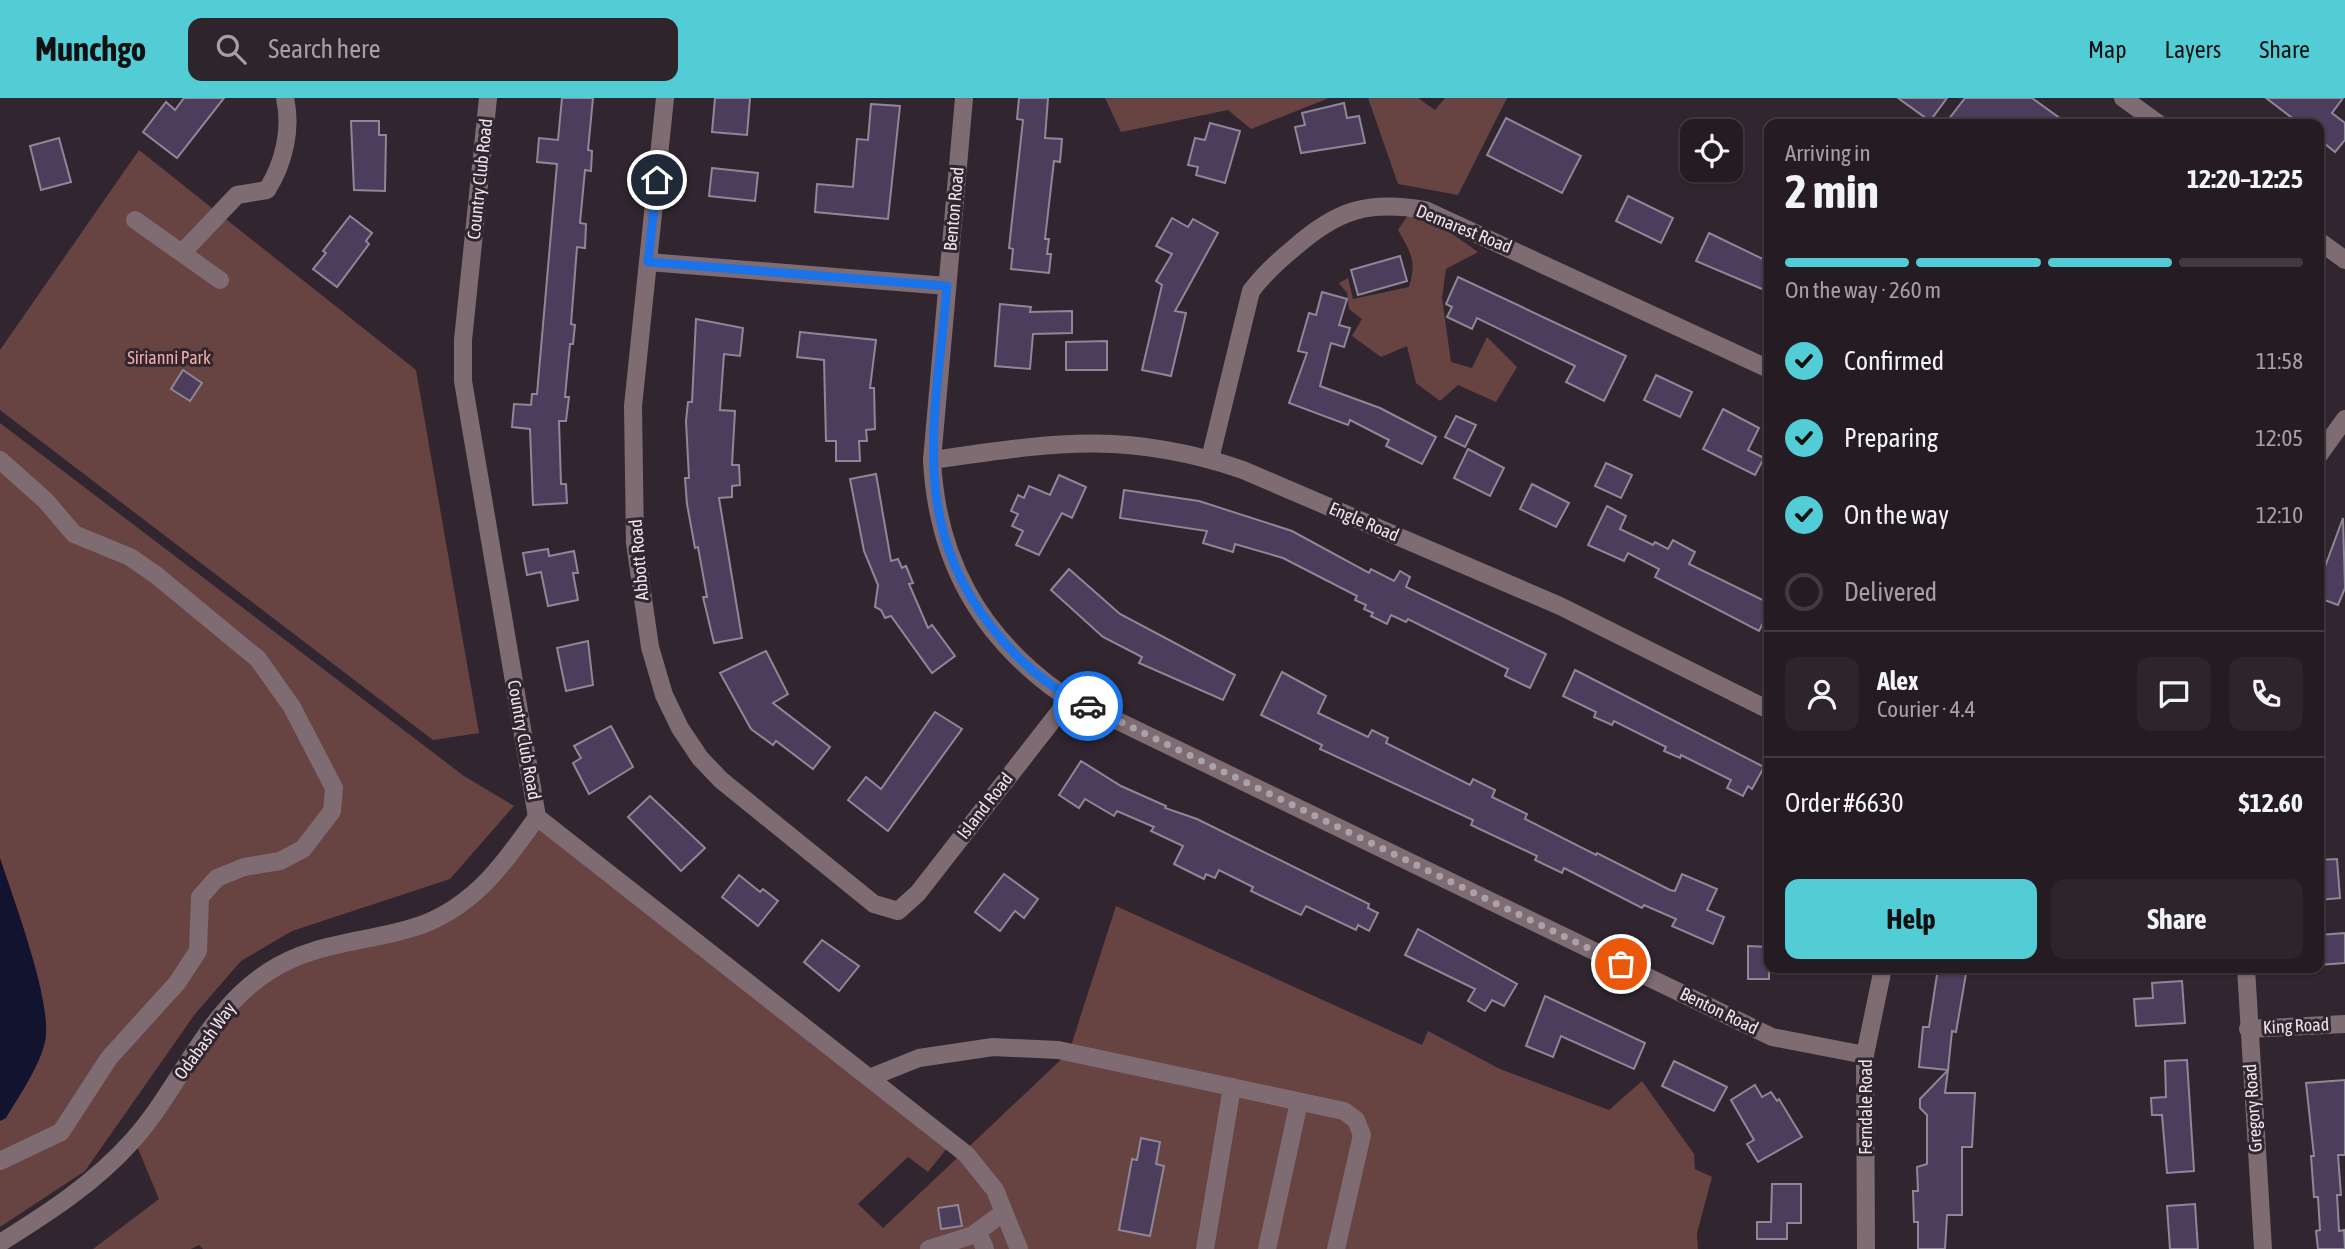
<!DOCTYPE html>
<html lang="en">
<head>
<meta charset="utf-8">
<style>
	:root { --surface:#251c23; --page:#2d252b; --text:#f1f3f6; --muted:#a3a1a6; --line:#423a41; --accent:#52ccd5 }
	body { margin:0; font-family:"Asap Condensed",sans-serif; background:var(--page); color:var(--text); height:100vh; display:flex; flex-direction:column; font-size:26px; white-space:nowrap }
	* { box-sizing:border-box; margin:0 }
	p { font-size:23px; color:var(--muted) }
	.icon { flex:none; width:38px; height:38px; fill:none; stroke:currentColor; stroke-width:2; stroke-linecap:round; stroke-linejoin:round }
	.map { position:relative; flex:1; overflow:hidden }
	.panel { position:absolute; left:1764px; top:21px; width:560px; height:854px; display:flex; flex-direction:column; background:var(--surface); border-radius:14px; box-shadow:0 2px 5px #0004,0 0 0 2px var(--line) }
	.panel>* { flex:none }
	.tools { position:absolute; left:1680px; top:21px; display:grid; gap:14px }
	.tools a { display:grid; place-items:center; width:63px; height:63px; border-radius:14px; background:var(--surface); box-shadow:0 2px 5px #0004,0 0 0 2px var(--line); font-size:35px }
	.pin { position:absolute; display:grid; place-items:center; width:60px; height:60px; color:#fff; margin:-30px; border:4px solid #fff; border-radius:50%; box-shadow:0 2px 7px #0007 }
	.courier { position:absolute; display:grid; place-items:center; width:70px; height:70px; margin:-35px; border:5px solid #1a73e8; border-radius:50%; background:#fff; color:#222; box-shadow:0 2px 9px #0007 }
	.summary em { font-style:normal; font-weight:700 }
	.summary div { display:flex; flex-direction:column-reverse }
	.summary { display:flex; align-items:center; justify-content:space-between; height:119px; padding:0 21px }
	h1 { font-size:46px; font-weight:700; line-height:52px }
	.bar { display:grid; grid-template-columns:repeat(4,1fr); gap:10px 7px; align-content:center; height:84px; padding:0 21px }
	.bar i { height:9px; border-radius:5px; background:var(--line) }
	.bar .active { background:var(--accent) }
	.bar p { grid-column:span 4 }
	.line { display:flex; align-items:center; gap:18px; padding:0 21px; border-top:2px solid var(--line) }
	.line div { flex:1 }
	.round { display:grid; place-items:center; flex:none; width:74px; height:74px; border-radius:14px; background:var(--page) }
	ol { padding:0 21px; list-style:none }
	li { display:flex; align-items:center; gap:21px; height:77px }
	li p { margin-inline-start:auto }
	li .icon { padding:7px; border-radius:50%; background:var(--accent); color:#111; stroke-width:4 }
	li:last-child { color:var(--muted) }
	li i { width:38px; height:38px; border:4px solid var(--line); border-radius:50% }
	.action { display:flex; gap:14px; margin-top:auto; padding:14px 21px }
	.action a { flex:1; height:80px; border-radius:14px; background:var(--accent); color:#111; font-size:28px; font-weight:700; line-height:80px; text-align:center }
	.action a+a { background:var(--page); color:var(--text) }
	header { display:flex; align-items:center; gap:42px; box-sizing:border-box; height:98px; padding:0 35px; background:var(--accent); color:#111 }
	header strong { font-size:33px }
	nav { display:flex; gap:38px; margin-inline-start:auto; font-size:24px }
	.search { width:490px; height:63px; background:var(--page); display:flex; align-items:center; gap:18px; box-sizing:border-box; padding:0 24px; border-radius:14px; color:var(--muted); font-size:26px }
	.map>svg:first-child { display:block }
	.green { fill:#674342 }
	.water { fill:#12132f }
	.building { fill:#4c3d5c; stroke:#8d8796; stroke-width:2 }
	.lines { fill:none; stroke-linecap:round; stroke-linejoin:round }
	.minor { stroke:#7e6c72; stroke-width:18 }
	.done { stroke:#aba2a9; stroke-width:7; stroke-dasharray:0 12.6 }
	.route { stroke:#1a73e8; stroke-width:9 }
	.labels { text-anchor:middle; stroke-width:6; stroke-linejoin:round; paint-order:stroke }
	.street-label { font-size:18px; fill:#ede5eb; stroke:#31262f }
	.park-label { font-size:18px; fill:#f3aca8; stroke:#31262f }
</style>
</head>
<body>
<header>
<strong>Munchgo</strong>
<div class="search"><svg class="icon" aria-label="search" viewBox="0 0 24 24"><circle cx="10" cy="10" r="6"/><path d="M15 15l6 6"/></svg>Search here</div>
<nav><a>Map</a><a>Layers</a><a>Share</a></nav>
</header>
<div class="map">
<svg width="2345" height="1151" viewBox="0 0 2345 1151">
	<rect width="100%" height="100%" fill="#31262f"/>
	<g class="green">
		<polygon points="1105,0 1329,0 1251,31 1228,12 1121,34"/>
		<polygon points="1368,0 1418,0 1435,12 1445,0 1507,0 1458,97 1398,86"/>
		<polygon points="139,52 416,272 479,635 433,642 0,312 0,252"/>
		<path d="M1408,117l40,16 30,21 -32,17 -4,29 9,64 21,6 15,-31 30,30 -21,35 -38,-17 -18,16 -24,-18 -9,-37 -26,11 -29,-21 10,-17 -13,-10 -2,-16 -8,-10 9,-5 5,21 56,-12c8,-26 2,-34 -11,-57z"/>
		<polygon points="0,325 464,678 514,708 450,781 292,833 241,863 195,916 85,1073 0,1129"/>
		<polygon points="537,719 948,1049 928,1074 908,1059 858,1106 883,1130 1069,954 1116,808 1422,947 1428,933 1500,971 1609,1012 1642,983 1694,1056 1695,1071 1712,1079 1697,1135 1698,1151 203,1151 199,1147 191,1151 93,1151 159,1101 134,1041 171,989 268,873 461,807"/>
	</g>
	<path class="water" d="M0,760c14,43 49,135 46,177 -2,25 -27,61 -40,83l-6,3z"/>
	<g class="building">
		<polygon points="184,0 224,0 177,60 143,34 166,4 175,12"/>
		<polygon points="562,0 593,0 588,52 592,53 591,73 585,72 580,125 586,126 585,150 577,149 571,226 575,227 573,246 570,246 565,299 569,299 566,323 559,323 561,386 566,386 567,405 533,407 530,331 512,329 514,306 531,307 532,296 537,296 557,66 537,64 539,40 558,42"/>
		<polygon points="715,0 750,0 747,37 712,34"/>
		<polygon points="1019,0 1048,0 1045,40 1062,41 1060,64 1054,63 1045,141 1049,141 1047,156 1051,156 1049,175 1011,171 1013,151 1009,150 1023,22 1017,21"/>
		<polygon points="1898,0 1947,0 1930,23"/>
		<polygon points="1965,0 2032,0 2068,26 1945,26"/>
		<polygon points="2266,0 2343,0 2332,15 2345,25 2345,42 2335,54 2319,41 2319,26 2300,26"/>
		<polygon points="1344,5 1347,20 1359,18 1365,45 1301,55 1295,29 1305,27 1302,15"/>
		<polygon points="871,6 900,8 888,121 815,114 817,86 853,89 857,41 868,42"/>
		<polygon points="1506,20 1581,58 1562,95 1487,57"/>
		<polygon points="351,23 379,23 379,37 386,37 385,93 354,92"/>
		<polygon points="1210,25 1240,33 1225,85 1196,77 1198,69 1188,67 1195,40 1205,42"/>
		<polygon points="59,40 71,84 41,92 30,48"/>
		<polygon points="712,70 758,75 755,103 709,98"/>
		<polygon points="1628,98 1673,120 1661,145 1616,123"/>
		<polygon points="350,118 372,135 366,143 369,146 337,189 313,171 326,155 323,153"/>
		<polygon points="1172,120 1188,129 1193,121 1218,135 1175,213 1186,215 1171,278 1142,272 1162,187 1156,183 1172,156 1156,148"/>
		<polygon points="1709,135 1769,164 1769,194 1696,163"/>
		<polygon points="1400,158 1407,183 1358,197 1351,172"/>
		<polygon points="1458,179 1626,258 1604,303 1566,284 1575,268 1477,220 1472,231 1447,219 1452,209 1446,206"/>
		<polygon points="1322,194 1347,201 1339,227 1350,230 1344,249 1331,245 1320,288 1380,310 1436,339 1422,366 1386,348 1389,342 1350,322 1348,327 1289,305 1307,255 1298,253 1309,215 1316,217"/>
		<polygon points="1000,206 1031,209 1030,214 1072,213 1072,235 1033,236 1030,271 995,268"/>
		<polygon points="696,221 743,230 740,258 724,256 720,312 735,313 732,367 739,367 740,387 732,388 732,399 719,400 742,540 714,545 703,499 707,499 698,449 695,450 687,406 685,380 689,380 686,323 688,304 692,304"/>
		<polygon points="800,234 876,242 870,290 874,290 875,331 866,332 867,343 859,343 860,363 836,363 836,343 826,343 824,262 797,259"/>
		<polygon points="1107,243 1107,272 1066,272 1066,244"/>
		<polygon points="183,272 202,285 190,303 171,291"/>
		<polygon points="1656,277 1692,294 1680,319 1644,302"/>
		<polygon points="1723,311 1759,330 1748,352 1764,360 1755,377 1703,351"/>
		<polygon points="1456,318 1476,327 1465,349 1445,339"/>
		<polygon points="1468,351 1504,370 1490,398 1454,380"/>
		<polygon points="1606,365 1632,377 1621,400 1595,388"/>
		<polygon points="876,376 891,463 898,461 902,470 906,468 913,485 909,486 928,530 932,527 955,558 932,575 891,518 885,520 881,512 875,509 878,487 864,453 850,381"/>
		<polygon points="1059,377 1086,389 1072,420 1062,415 1039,457 1016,447 1023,433 1012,428 1018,416 1011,413 1018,397 1024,400 1029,388 1050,397"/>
		<polygon points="1532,386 1569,405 1556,429 1520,411"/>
		<polygon points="1124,392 1199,403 1292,433 1369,475 1371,471 1394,483 1400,473 1410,479 1406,489 1546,556 1530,590 1505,578 1508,571 1408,521 1406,524 1391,517 1387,526 1371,518 1373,515 1364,511 1366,507 1355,502 1357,498 1283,460 1235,446 1233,454 1203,445 1207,433 1120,420"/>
		<polygon points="1607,408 1626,418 1620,431 1653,447 1655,444 1668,451 1673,442 1695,454 1689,466 1769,505 1769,513 1759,533 1655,479 1659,471 1628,455 1624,463 1588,447"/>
		<polygon points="2343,420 2345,490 2338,507 2319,500 2319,485"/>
		<polygon points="548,451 549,458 574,453 578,475 573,475 578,502 548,508 541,474 527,477 523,455"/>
		<polygon points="1069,471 1120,516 1235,577 1223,602 1139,565 1142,559 1103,539 1051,492"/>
		<polygon points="588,543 593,587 566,593 557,550"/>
		<polygon points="766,553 788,596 773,605 830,649 813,671 776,643 773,647 751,631 720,575"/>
		<polygon points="1575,572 1764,669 1752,691 1748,688 1743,698 1727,690 1731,682 1681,657 1680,660 1664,653 1666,649 1614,623 1612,627 1594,619 1596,614 1563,598"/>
		<polygon points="1282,574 1326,598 1318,615 1368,639 1372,632 1388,640 1386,645 1470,687 1473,681 1495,692 1492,699 1527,716 1525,721 1596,757 1597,755 1670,792 1675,793 1682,776 1717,791 1707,812 1724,819 1713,846 1672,828 1676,821 1644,807 1642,810 1564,770 1562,775 1535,762 1537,758 1471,727 1473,722 1320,651 1322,647 1261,617"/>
		<polygon points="935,614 962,631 888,733 848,702 866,679 881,691"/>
		<polygon points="611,628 633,669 589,696 573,665 581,660 574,648"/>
		<polygon points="1081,663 1121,688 1166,708 1165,710 1197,721 1369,806 1368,810 1378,815 1369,833 1358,827 1356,832 1306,808 1301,817 1251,793 1253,789 1219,772 1215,780 1206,776 1204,781 1174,766 1183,748 1151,733 1154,729 1117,713 1114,718 1085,701 1079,710 1059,697"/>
		<polygon points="650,698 705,750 681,773 628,719"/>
		<polygon points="2337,761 2340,800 2319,802 2319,762"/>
		<polygon points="1004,776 1038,801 1024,820 1015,813 1000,833 975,814"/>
		<polygon points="739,777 760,794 763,791 778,803 758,828 722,799"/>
		<polygon points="1418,831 1517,886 1504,908 1492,902 1485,913 1468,903 1475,891 1405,857"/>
		<polygon points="2345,835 2345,865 2319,867 2319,837"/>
		<polygon points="822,842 859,868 839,893 804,864"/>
		<polygon points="1748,848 1769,849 1769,881 1748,881"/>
		<polygon points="1938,870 1967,870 1956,934 1952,933 1948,972 1919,969 1923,929 1929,929"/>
		<polygon points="2182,883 2185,925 2136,928 2134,901 2153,900 2152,885"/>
		<polygon points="1545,898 1645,945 1634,971 1561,938 1553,959 1526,948"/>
		<polygon points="2187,962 2194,1073 2167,1075 2162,1017 2152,1017 2151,1000 2166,999 2165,963"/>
		<polygon points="1674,963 1727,989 1714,1013 1662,988"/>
		<polygon points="1948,972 1945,995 1975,995 1972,1049 1962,1049 1962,1117 1947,1117 1945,1151 1918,1151 1918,1124 1914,1124 1913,1093 1918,1093 1917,1069 1927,1066 1927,1017 1920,1010 1920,1001"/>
		<polygon points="2345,982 2345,1057 2338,1057 2341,1097 2337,1097 2339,1133 2344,1132 2345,1151 2318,1151 2316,1133 2320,1132 2318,1099 2314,1099 2311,1058 2314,1058 2306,985"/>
		<polygon points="1755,987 1762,999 1771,994 1777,1003 1779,1001 1802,1039 1758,1064 1747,1046 1754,1042 1731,1002"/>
		<polygon points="1141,1040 1160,1044 1156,1066 1164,1068 1150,1138 1119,1132 1132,1061 1137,1062"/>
		<polygon points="1772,1086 1801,1086 1801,1125 1787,1125 1787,1141 1757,1141 1757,1124 1771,1124"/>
		<polygon points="2195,1106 2198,1151 2170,1151 2167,1108"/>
		<polygon points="958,1107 962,1128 941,1131 938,1110"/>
	</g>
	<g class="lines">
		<g class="minor">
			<polyline points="488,0 463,242 463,283 537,719 966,1056 995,1092 1019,1151"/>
			<polyline points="665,0 633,308 635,445 650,549 664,597 680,630 700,660 721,682 874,806 898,813 918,795 1070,600"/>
			<path d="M964,0l-32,362c5,99 47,175 128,233l712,344 93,18"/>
			<polyline points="2123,0 2159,26"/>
			<polyline points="135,122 220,182"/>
			<polyline points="2319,143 2345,162"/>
			<path d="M182,155l55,-58 30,-5c17,-27 25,-61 18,-92"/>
			<polyline points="648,164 947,188"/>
			<polyline points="2319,357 2345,321"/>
			<path d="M1210,361l41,-168c13,-17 27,-30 43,-43 43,-38 74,-48 131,-38l344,159"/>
			<polyline points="0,362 46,403 74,436 130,459 156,477 258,561 292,609 334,690 332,713 303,751 280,763 244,769 217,780 200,799 198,853 177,885 109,960 61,1034 0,1063"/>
			<path d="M932,362c120,-17 193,-30 311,10l317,136 209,104"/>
			<polyline points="2246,870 2263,1151"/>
			<polyline points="2248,931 2345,926"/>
			<polyline points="869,980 919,960 993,949 1058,952 1344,1013 1356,1022 1362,1037 1336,1151"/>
			<polyline points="978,1134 985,1151"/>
			<path d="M0,1145c48,-30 95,-60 133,-103 48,-54 73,-128 135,-168 47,-32 105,-29 156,-48 53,-21 82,-63 113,-107"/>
			<polyline points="929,1151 973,1137 1004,1114"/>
			<polyline points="1205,1151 1232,989"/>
			<polyline points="1267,1151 1299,1004"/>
			<polyline points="1866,1151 1865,957 1883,870"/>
		</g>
	</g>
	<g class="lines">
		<polyline class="done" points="1088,608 1621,866"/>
		<path class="route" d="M657,82l-9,82 299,24c-10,123 -40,233 43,339 27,35 57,62 98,81"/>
	</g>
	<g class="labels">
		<g class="street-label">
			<text transform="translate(480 81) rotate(-84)" y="6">Country Club Road</text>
			<text transform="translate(954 111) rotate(-85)" y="6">Benton Road</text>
			<text transform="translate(1464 131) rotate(22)" y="6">Demarest Road</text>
			<text transform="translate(1364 424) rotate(23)" y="6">Engle Road</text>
			<text transform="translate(639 462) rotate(-95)" y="6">Abbott Road</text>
			<text transform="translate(524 642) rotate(80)" y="6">Country Club Road</text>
			<text transform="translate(985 708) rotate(-52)" y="6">Island Road</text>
			<text transform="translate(1719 913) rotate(26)" y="6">Benton Road</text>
			<text transform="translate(2296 928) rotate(-3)" y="6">King Road</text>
			<text transform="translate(205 943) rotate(-54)" y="6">Odabash Way</text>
			<text transform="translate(1866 1009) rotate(-90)" y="6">Ferndale Road</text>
			<text transform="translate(2253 1010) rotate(-94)" y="6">Gregory Road</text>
		</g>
		<g class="park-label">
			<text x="169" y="266">Sirianni Park</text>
		</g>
	</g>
</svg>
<div class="tools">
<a><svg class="icon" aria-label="locate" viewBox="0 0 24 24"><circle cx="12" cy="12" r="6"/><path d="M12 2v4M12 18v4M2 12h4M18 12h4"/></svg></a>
</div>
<div class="pin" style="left:1621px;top:866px;background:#ea580c"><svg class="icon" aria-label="bag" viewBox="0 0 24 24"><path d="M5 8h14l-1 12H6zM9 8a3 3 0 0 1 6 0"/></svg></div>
<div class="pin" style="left:657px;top:82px;background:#1f2937"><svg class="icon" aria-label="home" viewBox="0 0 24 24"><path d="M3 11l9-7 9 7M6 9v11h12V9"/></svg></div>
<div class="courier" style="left:1088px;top:608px"><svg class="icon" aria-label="car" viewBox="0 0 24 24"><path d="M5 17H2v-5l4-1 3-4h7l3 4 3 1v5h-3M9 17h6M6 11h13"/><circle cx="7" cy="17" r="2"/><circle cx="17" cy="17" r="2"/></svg></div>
<section class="panel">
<div class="summary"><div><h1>2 min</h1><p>Arriving in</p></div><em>12:20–12:25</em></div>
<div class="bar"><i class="active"></i><i class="active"></i><i class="active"></i><i></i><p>On the way · 260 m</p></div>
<ol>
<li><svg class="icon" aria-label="check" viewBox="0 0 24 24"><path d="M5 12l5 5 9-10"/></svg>Confirmed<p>11:58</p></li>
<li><svg class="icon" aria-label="check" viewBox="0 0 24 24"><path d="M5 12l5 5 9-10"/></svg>Preparing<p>12:05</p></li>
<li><svg class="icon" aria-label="check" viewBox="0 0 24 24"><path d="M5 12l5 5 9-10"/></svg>On the way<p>12:10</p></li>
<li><i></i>Delivered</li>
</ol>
<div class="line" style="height:126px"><a class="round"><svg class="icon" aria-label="person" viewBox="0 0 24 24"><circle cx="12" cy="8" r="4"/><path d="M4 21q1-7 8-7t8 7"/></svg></a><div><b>Alex</b><p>Courier · 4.4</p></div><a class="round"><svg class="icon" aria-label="chat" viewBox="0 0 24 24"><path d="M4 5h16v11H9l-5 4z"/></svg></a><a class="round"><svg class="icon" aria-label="phone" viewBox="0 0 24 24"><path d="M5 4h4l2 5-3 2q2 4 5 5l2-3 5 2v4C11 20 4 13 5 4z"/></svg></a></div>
<div class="line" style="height:91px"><div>Order #6630</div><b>$12.60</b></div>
<div class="action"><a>Help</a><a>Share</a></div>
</section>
</div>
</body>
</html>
